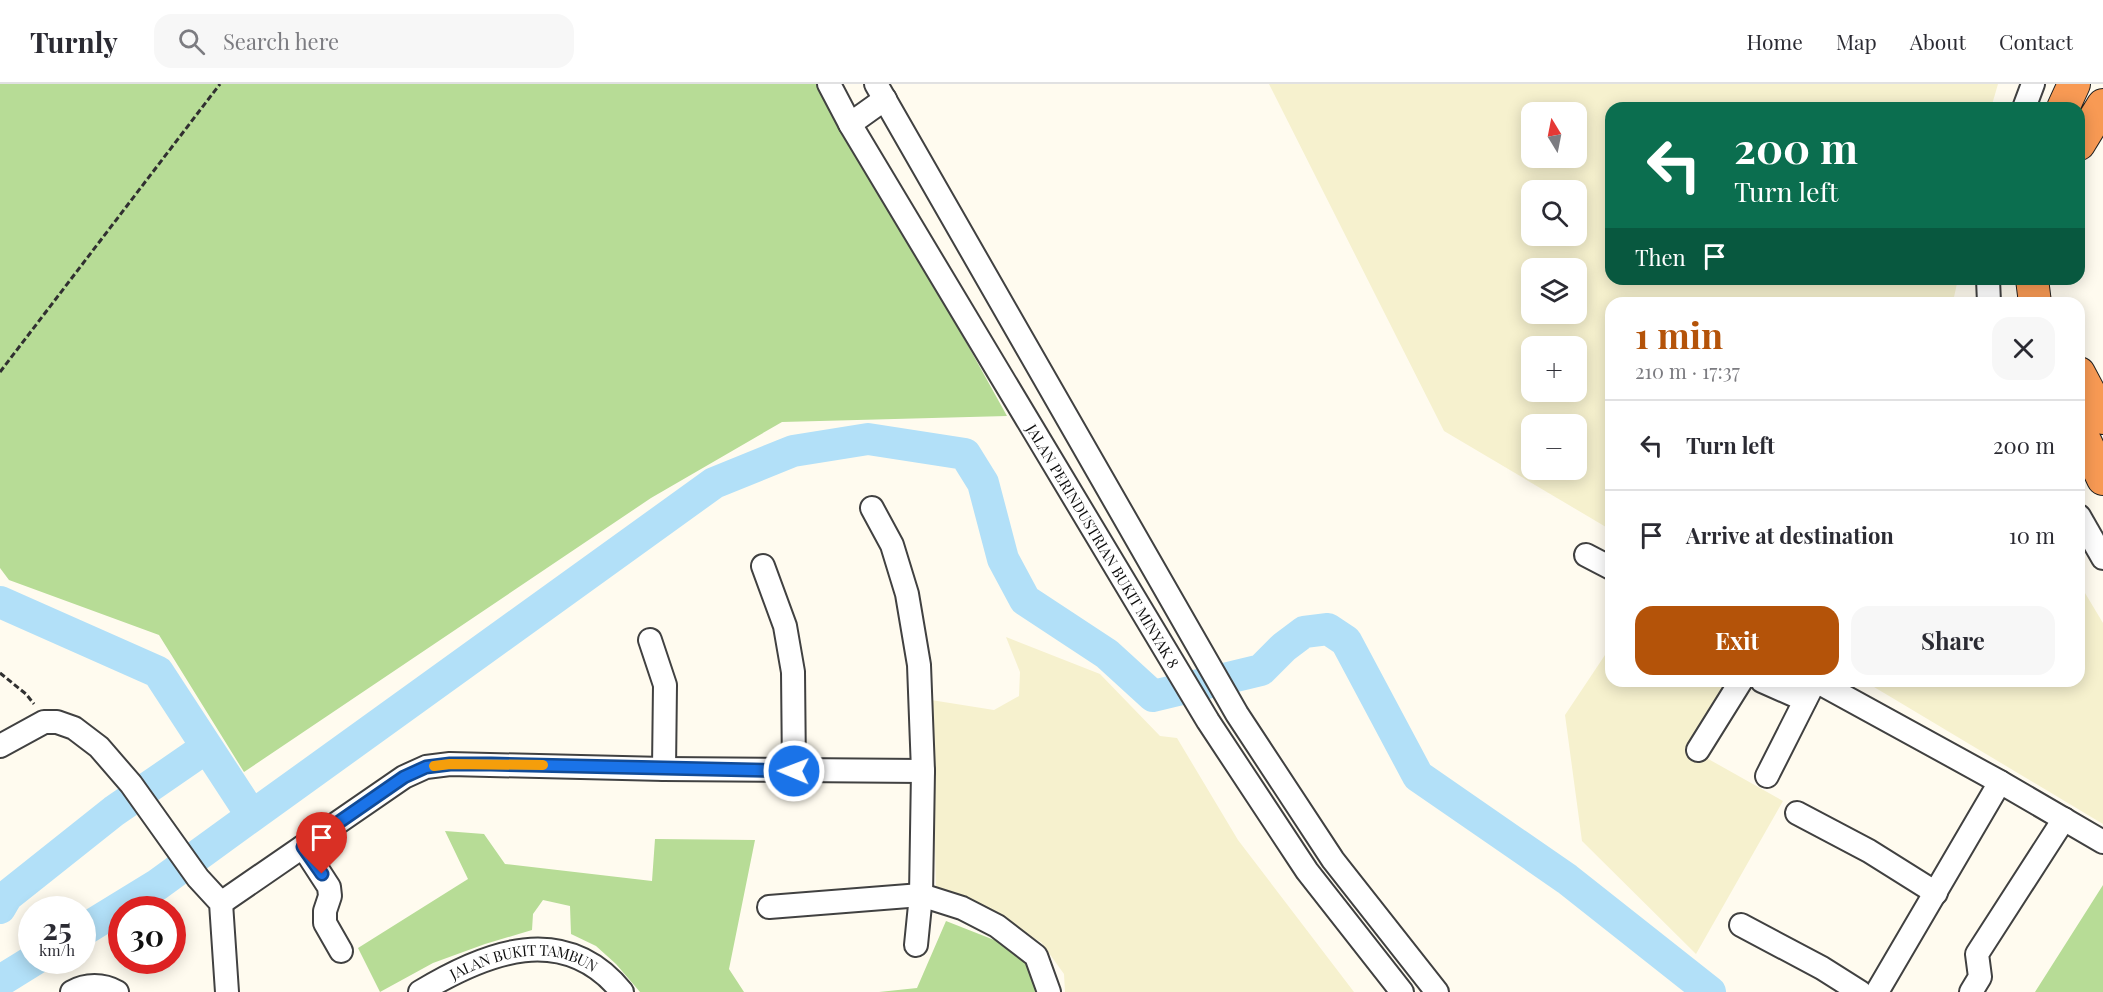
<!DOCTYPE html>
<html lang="en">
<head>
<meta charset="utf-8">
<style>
	:root { --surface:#fff; --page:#f7f7f7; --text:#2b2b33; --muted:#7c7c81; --line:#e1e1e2; --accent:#b45309 }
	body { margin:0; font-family:"Playfair Display",serif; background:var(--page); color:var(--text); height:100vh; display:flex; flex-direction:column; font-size:22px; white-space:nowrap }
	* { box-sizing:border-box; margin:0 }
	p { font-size:20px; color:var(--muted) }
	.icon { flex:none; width:33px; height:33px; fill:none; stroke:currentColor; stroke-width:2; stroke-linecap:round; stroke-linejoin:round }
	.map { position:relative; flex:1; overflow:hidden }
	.drawer { position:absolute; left:1605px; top:213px; width:480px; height:390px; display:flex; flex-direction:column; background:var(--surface); border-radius:18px; box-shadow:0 3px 15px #0003 }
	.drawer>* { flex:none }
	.banner { position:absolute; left:1605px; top:18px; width:480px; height:183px; border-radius:18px; box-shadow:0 3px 15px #0003; background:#0b6e4f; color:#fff; overflow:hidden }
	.needle { width:39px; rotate:350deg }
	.controls { position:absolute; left:1521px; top:18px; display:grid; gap:12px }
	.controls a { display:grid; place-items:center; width:66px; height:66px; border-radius:12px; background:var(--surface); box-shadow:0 3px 15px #0003; font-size:30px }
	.speed { position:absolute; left:18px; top:812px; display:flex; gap:12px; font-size:30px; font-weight:700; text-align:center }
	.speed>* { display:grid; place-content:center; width:78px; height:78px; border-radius:50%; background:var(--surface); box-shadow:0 3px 15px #0003; line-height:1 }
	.speed small { font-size:15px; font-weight:400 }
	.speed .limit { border:9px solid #d22; background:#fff; color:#111 }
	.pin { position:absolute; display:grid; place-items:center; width:51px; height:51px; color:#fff; margin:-62px -26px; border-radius:50% 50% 50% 0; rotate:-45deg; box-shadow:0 0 6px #0007 }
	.pin .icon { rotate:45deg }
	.me { position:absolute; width:66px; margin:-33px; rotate:271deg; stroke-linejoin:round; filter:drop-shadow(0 0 4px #0008) }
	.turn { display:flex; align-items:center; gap:21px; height:126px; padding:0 30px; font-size:27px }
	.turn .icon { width:78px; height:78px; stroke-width:2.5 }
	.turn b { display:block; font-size:42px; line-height:51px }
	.then { display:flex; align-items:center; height:57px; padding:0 30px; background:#0003; gap:12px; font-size:22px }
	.round { display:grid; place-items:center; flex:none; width:63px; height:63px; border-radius:18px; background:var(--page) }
	.headline { display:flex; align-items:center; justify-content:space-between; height:102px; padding:0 30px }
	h1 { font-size:36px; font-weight:700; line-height:45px; color:var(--accent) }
	.action { display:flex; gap:12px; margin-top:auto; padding:12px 30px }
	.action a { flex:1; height:69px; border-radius:18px; background:var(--accent); color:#fff; font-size:24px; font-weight:700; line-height:69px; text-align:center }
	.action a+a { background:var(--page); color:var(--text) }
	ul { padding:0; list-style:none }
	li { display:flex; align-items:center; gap:18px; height:90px; padding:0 30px; border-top:2px solid var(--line) }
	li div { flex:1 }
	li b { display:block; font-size:22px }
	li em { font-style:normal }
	header { display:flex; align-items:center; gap:36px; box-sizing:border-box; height:84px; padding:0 30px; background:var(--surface); border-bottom:2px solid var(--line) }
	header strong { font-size:28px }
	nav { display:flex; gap:33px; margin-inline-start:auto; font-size:21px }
	.search { width:420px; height:54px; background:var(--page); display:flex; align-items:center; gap:15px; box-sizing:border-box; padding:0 21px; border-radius:18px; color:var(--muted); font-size:22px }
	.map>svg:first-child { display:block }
	.farmland { fill:#f6f1ce; fill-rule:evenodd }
	.forest { fill:#b7dc96 }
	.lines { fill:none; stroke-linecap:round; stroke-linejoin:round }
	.river { stroke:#b2e0f8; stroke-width:32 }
	.minor-casing { stroke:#414141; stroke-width:26 }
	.highway-casing { stroke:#1f1f1f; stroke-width:34 }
	.path { stroke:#303030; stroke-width:3; stroke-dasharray:6 3; stroke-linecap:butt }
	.minor { stroke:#fff; stroke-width:22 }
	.highway { stroke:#f89a54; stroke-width:32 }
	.route-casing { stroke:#114b97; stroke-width:15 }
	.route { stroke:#1a73e8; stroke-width:10 }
	.slow { stroke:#f59e0b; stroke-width:10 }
	.labels { text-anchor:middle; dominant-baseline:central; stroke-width:6; stroke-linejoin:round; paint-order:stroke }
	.street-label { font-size:15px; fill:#0e0e0e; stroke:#fff }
</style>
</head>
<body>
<header>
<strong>Turnly</strong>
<div class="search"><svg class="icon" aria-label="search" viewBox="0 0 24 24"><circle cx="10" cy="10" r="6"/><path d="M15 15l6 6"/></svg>Search here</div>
<nav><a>Home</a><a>Map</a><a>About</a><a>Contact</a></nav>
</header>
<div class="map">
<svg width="2103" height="908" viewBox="0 0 2103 908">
	<rect width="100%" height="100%" fill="#fffbef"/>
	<path class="farmland" d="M1269,0H1998L1991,24H1611V195H1958L1954,213L1956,219H1611V446L1444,347ZM1532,28H1576V74H1532ZM1532,106H1576V152H1532ZM1532,184H1576V230H1532ZM1532,262H1576V308H1532ZM1532,340H1576V386H1532Z
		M2079,499L2103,539V740L1864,597H2079Z
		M1006,553L1100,590L1160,652L1177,654L1238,756L1354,908H1065L1064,890L1041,858L936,803L931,616L994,626L1019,612L1020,588Z
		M1611,562V597H1746L1703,672L1783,717L1696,870L1582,757L1565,631Z"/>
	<path class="forest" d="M0,0H823L1007,332L782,338L651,414L244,688L159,551L9,496L0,484Z
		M445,747L484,750L505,780L652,797L655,755L755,756L729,885L744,908H640L616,880L596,862L571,850L570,822L543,816L533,830L532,846L485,860L433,879L380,908L358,864L468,795Z
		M2103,801V908H2035Z
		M946,837L1012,863L1031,882L1038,908H879L917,904Z"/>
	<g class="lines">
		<path class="river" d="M0,518L158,588L252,732L157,801L82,847
			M252,732L714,399L793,367L868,355L965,370L983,399L1003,475L1025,516L1107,570L1153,612L1261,586L1284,563L1304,548L1328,545L1346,557L1418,692L1567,795L1710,908
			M0,824L7,812L114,727L207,663
			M0,897L34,876"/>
		<g class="minor-casing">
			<g id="minor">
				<path id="s1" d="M829,0L850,40L1208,637L1307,787L1402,908"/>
				<path d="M876,0L1237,630L1333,776L1437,908"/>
				<path d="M2024,24L2033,0"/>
				<path d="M850,40L885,15"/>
				<path d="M1988,195L1989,219"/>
				<path d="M872,424L892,461L907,510L919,581L923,687L921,811L916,861"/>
				<path d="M2079,432L2103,474"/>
				<path d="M1586,471L1611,484"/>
				<path d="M763,482L785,542L793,588L794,687"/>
				<path d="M650,556L665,601L664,685"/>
				<path d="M1762,597L1805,616"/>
				<path d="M1816,597L2000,698L2103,758"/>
				<path d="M0,662L44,638H57L74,644L99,663L131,700L198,794L221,819L227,908"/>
				<path d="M1698,666L1741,597"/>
				<path d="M1767,692L1815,597"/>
				<path d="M1797,729L1869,767L1936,809"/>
				<path d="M303,763L329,803L330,812L325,827V839L341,867"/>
				<path d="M221,819L404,693L426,683L450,680L664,685L923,687"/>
				<path d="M769,823L921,811L962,824L997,842L1036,872L1049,908"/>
				<path d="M1741,841L1822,884L1860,908"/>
				<path d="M72,908C86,900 103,900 117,908"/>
				<path id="s2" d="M420,908C486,868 564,837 622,908"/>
				<path d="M1877,908L2000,698"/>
				<path d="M1971,908L1980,893L1977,870L2064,735"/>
			</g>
		</g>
		<g class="highway-casing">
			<path id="highway" d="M2063,24L2074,0
				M2079,60L2103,21
				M2032,195L2035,219
				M2079,289L2103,334
				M2079,344L2103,395"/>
		</g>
		<path class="path" d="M0,288L220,0
			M0,589L26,610L34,620"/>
		<use href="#minor" class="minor"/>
		<use href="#highway" class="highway"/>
	</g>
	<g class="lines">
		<g class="route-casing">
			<path id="route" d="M322,790L303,763L404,693L426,683L450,680H491L794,687"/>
		</g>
		<use href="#route" class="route"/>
		<path class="slow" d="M434,682L450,680L543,681"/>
	</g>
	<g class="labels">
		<g class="street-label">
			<text stroke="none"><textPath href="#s1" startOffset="537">JALAN PERINDUSTRIAN BUKIT MINYAK 8</textPath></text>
			<text stroke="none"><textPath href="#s2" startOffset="112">JALAN BUKIT TAMBUN</textPath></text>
		</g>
	</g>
</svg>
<div class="controls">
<a><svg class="needle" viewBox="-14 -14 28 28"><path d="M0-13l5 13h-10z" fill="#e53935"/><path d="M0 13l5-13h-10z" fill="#7c7c81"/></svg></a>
<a><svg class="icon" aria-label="search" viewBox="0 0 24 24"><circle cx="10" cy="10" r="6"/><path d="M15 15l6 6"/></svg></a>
<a><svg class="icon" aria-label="layers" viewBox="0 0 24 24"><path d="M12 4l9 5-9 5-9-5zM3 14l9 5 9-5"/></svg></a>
<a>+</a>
<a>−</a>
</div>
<div class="speed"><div>25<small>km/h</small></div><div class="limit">30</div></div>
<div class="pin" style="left:322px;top:790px;background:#d93025"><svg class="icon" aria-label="arrive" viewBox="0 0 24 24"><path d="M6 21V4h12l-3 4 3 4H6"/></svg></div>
<svg class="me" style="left:794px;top:687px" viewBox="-20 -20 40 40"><circle r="17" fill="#1a73e8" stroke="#fff" stroke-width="3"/><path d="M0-11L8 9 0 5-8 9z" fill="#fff"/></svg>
<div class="banner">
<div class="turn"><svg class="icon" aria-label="left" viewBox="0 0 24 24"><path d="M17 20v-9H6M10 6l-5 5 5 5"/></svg><div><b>200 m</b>Turn left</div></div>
<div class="then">Then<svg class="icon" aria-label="arrive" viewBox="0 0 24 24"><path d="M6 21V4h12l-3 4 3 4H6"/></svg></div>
</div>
<section class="drawer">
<div class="headline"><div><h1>1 min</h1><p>210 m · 17:37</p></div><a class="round"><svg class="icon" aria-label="close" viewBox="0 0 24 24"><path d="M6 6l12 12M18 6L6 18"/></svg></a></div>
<ul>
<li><svg class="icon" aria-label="left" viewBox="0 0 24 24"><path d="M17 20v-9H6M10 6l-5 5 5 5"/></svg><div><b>Turn left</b></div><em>200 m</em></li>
<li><svg class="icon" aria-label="arrive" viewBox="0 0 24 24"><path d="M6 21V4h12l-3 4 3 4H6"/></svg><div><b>Arrive at destination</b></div><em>10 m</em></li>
</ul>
<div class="action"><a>Exit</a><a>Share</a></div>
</section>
</div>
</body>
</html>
